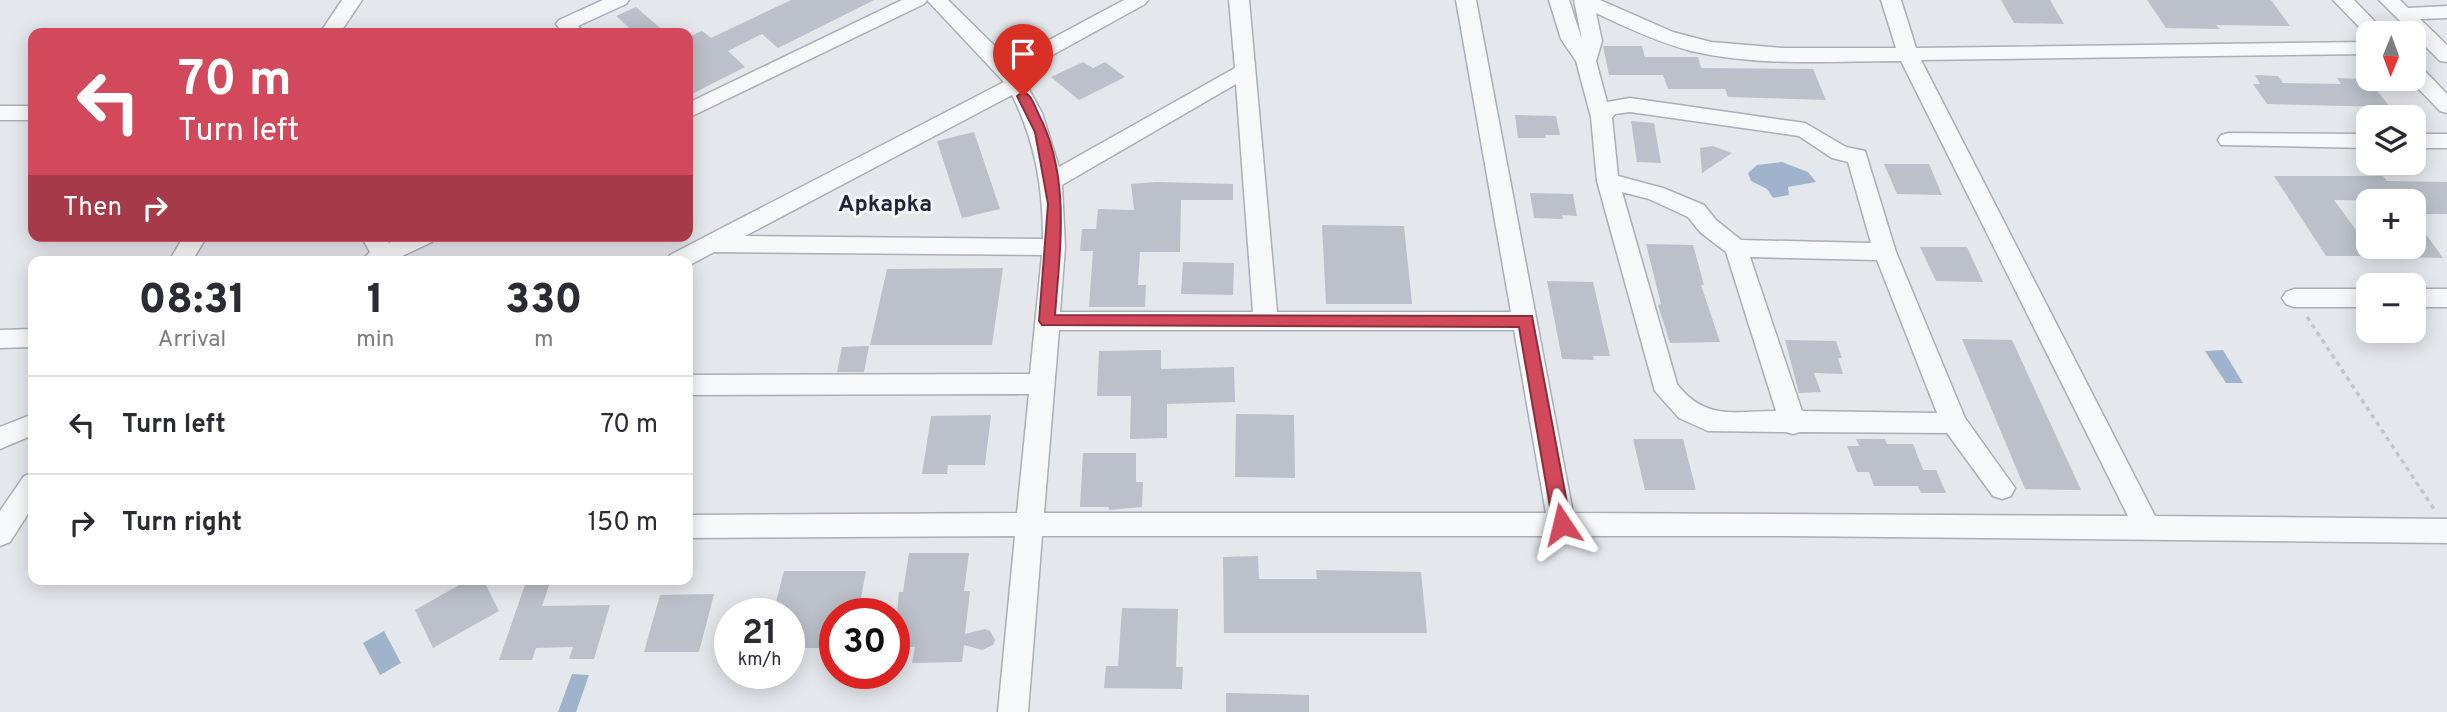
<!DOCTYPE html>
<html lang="en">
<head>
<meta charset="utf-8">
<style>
	:root { --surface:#fff; --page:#f7f7f7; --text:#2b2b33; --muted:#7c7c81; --line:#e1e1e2 }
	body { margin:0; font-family:Overpass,sans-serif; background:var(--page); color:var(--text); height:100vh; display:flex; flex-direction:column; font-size:26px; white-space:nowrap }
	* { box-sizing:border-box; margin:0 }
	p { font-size:23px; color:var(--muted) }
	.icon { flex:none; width:38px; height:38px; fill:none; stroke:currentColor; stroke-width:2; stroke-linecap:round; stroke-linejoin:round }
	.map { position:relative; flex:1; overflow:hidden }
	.side { position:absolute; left:28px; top:256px; width:665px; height:329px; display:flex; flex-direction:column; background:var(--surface); border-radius:14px; box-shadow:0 4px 18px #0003 }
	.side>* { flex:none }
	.banner { position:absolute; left:28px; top:28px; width:665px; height:214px; border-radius:14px; box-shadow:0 4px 18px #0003; background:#d1495b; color:#fff; overflow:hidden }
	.needle { width:46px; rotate:181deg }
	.controls { position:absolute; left:2356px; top:21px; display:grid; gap:14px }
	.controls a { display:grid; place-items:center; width:70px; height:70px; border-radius:14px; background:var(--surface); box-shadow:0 4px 18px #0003; font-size:35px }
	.speed { position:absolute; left:714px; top:598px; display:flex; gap:14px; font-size:35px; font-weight:700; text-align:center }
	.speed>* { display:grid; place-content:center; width:91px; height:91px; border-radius:50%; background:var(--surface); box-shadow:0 4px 18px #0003; line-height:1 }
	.speed small { font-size:18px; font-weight:400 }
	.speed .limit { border:10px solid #d22; background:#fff; color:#111 }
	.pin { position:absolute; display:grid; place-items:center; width:60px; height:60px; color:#fff; margin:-72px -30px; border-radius:50% 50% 50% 0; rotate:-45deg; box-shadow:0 0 7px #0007 }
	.pin .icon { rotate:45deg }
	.me { position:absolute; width:77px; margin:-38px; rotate:350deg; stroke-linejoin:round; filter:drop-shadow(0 0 5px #0008) }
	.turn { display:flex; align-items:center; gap:24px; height:147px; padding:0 35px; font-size:32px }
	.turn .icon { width:91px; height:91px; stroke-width:2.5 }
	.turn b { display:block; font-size:49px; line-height:60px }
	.then { display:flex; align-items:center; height:66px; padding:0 35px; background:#0003; gap:14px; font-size:26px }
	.eta { display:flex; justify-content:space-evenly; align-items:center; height:119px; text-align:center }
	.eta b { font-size:42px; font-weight:800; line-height:49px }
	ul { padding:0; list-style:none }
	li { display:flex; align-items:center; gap:21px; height:98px; padding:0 35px; border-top:2px solid var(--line) }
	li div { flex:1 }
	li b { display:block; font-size:26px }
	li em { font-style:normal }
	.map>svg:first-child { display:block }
	.water { fill:#9fb4cc }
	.building { fill:#bbc0ca }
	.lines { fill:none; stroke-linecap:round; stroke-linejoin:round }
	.minor-casing { stroke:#a9aeb7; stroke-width:3 }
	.path { stroke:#c2c5cb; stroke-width:3.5; stroke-dasharray:4.5 4.5; stroke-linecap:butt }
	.minor { fill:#f7f8fa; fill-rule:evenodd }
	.route { fill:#d1495b; stroke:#882f3b; stroke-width:2 }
	.labels { text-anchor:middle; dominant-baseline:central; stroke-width:6; stroke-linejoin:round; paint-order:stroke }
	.neighbourhood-label { font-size:23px; font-weight:bold; fill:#1d2536; stroke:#f4f6f9 }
</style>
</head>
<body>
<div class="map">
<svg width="2447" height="712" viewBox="0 0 2447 712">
	<rect width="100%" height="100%" fill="#e4e7ec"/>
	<path class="water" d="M1782,162L1808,172L1816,182L1788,187L1789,195L1773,198L1767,189L1751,181L1748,173L1757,165Z
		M2223,350L2243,383H2226L2205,351Z
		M384,631L401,663L380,675L363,643Z
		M572,674L589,675L576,712H558Z"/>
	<path class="building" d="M791,0H874L778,48L762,34L728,51L745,67L688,96V37L702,31L711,38Z
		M2001,0H2050L2064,24L2014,23Z
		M2147,0H2271L2290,26L2216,25L2220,29L2166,28Z
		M636,7L666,33H635L616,16Z
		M1603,46H1642L1645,57H1698L1701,68L1813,69L1826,100L1728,97L1725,89H1668L1663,75H1609Z
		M1083,62L1093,68L1105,62L1125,77L1079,100L1051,77Z
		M2255,75L2278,76L2283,83L2341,84L2337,78L2359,79L2365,87H2374L2390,107L2267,104L2253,84H2260Z
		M1515,115L1556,116L1560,135H1545L1546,138H1518Z
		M1631,121L1654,123L1661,163L1637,162Z
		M974,132L1000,209L962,218L937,141Z
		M1713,146L1732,153L1702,173L1700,148Z
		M1884,164H1929L1942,195L1897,194Z
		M2274,176H2383L2387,181L2447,182V214H2413V201L2334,200L2375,256H2326Z
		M1157,182L1233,184V200H1181L1180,252H1140L1138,285H1146L1145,307H1089L1093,251H1080L1082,229H1096L1098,209L1134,210L1131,184Z
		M1530,193L1573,194L1577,216L1562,215L1563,219L1534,218Z
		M2413,216L2443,258L2413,257Z
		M1322,225L1404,226L1412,304H1326Z
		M1646,244L1693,245L1704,285H1701L1720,342L1670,343L1658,305L1661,304Z
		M1920,247H1967L1983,282L1936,281Z
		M1183,262L1234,263L1233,295L1181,294Z
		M1003,268L992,345H870L887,269Z
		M1547,281L1593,282L1610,356H1593L1594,360L1562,359Z
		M1962,339L2012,340L2081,490L2025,489Z
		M1785,340L1836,341L1842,358H1838L1843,374L1814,373L1821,392L1799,393Z
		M869,346L864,372H837L842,347Z
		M1161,350V369L1234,367L1235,402L1167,404V438L1130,439L1131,396H1097L1099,351Z
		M1236,414L1294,415L1295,478L1235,477Z
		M991,415L985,465H948L947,474H922L931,416Z
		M1633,439H1683L1696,490H1645Z
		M1856,439H1885L1887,444H1913L1923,470H1936L1946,493H1921L1918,486H1874L1869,472H1857L1847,446H1859Z
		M1083,453H1136V482H1143L1142,507L1109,510V507H1080Z
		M909,553H969L964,591H970L965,634L985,629L990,631L995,640L993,645L982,650L964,645L962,662L912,663L915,647H894L899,592H903Z
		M1258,556L1259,579H1317L1316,570L1421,572L1427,633H1224L1223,557Z
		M784,571H866L858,614H835V648H789V614H773Z
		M470,579H483L499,611L433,648L415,610Z
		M527,579H551L542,606L610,605L594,659H569L573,647L536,648L532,660H499Z
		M714,594L699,652H644L660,595Z
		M1122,608L1178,609L1176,667H1183L1182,689L1104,688L1106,666H1118Z
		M1226,693L1309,695V712H1226Z"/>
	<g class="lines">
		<g class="minor-casing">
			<path id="minor" d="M342,0H362L340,33H320Z
				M603,0H629L626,4L578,26L584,33H563L556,24L559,20Z
				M902,0H927L924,4L688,118V103Z
				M927,0H948L1010,61L1124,0H1148L1145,4L1020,73L1042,113L1059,167L1235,68L1229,0H1249L1277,312H1511L1456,0H1476L1573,513L2128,516L1901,61C1833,61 1759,67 1691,51C1658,42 1627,28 1596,13L1602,41L1596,61L1607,102L1630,98L1805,123L1846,147L1865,151L1896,252L1965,418L2015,488L2011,496L2002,499L1993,496L1947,433L1800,432L1793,434L1786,432L1708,431L1679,418L1655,391L1597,181L1591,117L1576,61L1561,39L1549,0H1569L1582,40L1574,0H1600L1673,32L1711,42L1782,48H1896L1881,0H1901L1916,48L2368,42V54L1921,60L2155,516L2447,519V543L1787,536H1042L1028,712H998L1015,536L688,538V515L1017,513L1029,394L688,395V375L1030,374L1042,255L714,252L688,266V261H667L670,255L1004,82ZM1236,84L1253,312H1060L1065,247L1062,185ZM1012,95C1035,141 1043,187 1043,239L745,236ZM1630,112L1799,136L1832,158L1848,162L1871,243L1741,240L1716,220L1704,205L1663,188L1618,176L1612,118L1615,114ZM1622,192L1649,199L1688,217L1700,232L1726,252L1776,411C1735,411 1705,421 1677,384ZM1750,257L1877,260L1937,413L1802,411ZM1059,330H1514L1546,513H1044Z
				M2333,0H2354L2386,33H2368V36Z
				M2379,0H2400L2408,8L2447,6V18L2420,19L2447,45V62L2440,61Z
				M2413,65L2420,66L2447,94V113L2440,111L2409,79H2413Z
				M0,106H33V120H0Z
				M2229,133L2368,134V148L2221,145L2218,140L2221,135Z
				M2413,134H2447V148H2413Z
				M184,236H207L192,261H169Z
				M361,236H384L389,243L403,236H435L432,242L398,258L399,261H361L370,252Z
				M2294,289H2368V307H2294L2286,304L2282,298L2286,292Z
				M2413,289H2447V307H2413Z
				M33,329V347L0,348V330Z
				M33,414V435L0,449V427Z
				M33,473V506L10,542L0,546V511L24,476Z"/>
		</g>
		<path class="path" d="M2307,317L2434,509"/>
		<use href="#minor" class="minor"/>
	</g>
	<path class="route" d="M1023,92C1032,95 1034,105 1038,113C1071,176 1060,247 1055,315L1532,316L1571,524L1568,530L1562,532L1556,530L1553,524L1519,327L1042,325L1039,321L1048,204L1035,132L1017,96Z"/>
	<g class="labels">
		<g class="neighbourhood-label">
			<text x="885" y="205">Apkapka</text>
		</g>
	</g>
</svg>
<div class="controls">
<a><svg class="needle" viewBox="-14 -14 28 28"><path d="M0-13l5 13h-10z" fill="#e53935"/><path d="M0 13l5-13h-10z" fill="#7c7c81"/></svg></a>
<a><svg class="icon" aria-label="layers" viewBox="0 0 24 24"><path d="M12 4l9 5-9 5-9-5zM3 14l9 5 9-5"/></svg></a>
<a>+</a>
<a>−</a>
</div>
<div class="speed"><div>21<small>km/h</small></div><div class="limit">30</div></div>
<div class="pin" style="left:1023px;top:96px;background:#d93025"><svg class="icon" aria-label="arrive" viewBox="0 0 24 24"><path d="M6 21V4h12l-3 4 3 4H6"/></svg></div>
<svg class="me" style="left:1562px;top:524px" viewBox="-20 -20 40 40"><path d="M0-17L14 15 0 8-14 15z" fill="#d1495b" stroke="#fff" stroke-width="4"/></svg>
<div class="banner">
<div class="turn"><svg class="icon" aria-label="left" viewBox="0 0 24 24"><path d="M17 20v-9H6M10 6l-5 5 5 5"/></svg><div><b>70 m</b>Turn left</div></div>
<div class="then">Then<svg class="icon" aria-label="right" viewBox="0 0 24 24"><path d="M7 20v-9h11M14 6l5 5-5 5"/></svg></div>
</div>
<section class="side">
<div class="eta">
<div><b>08:31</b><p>Arrival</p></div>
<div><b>1</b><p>min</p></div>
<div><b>330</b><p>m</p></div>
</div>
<ul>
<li><svg class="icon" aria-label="left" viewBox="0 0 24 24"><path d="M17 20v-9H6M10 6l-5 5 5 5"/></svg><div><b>Turn left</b></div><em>70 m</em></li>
<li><svg class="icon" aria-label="right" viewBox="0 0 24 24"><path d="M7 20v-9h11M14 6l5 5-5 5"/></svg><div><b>Turn right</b></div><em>150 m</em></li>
</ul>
</section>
</div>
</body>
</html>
